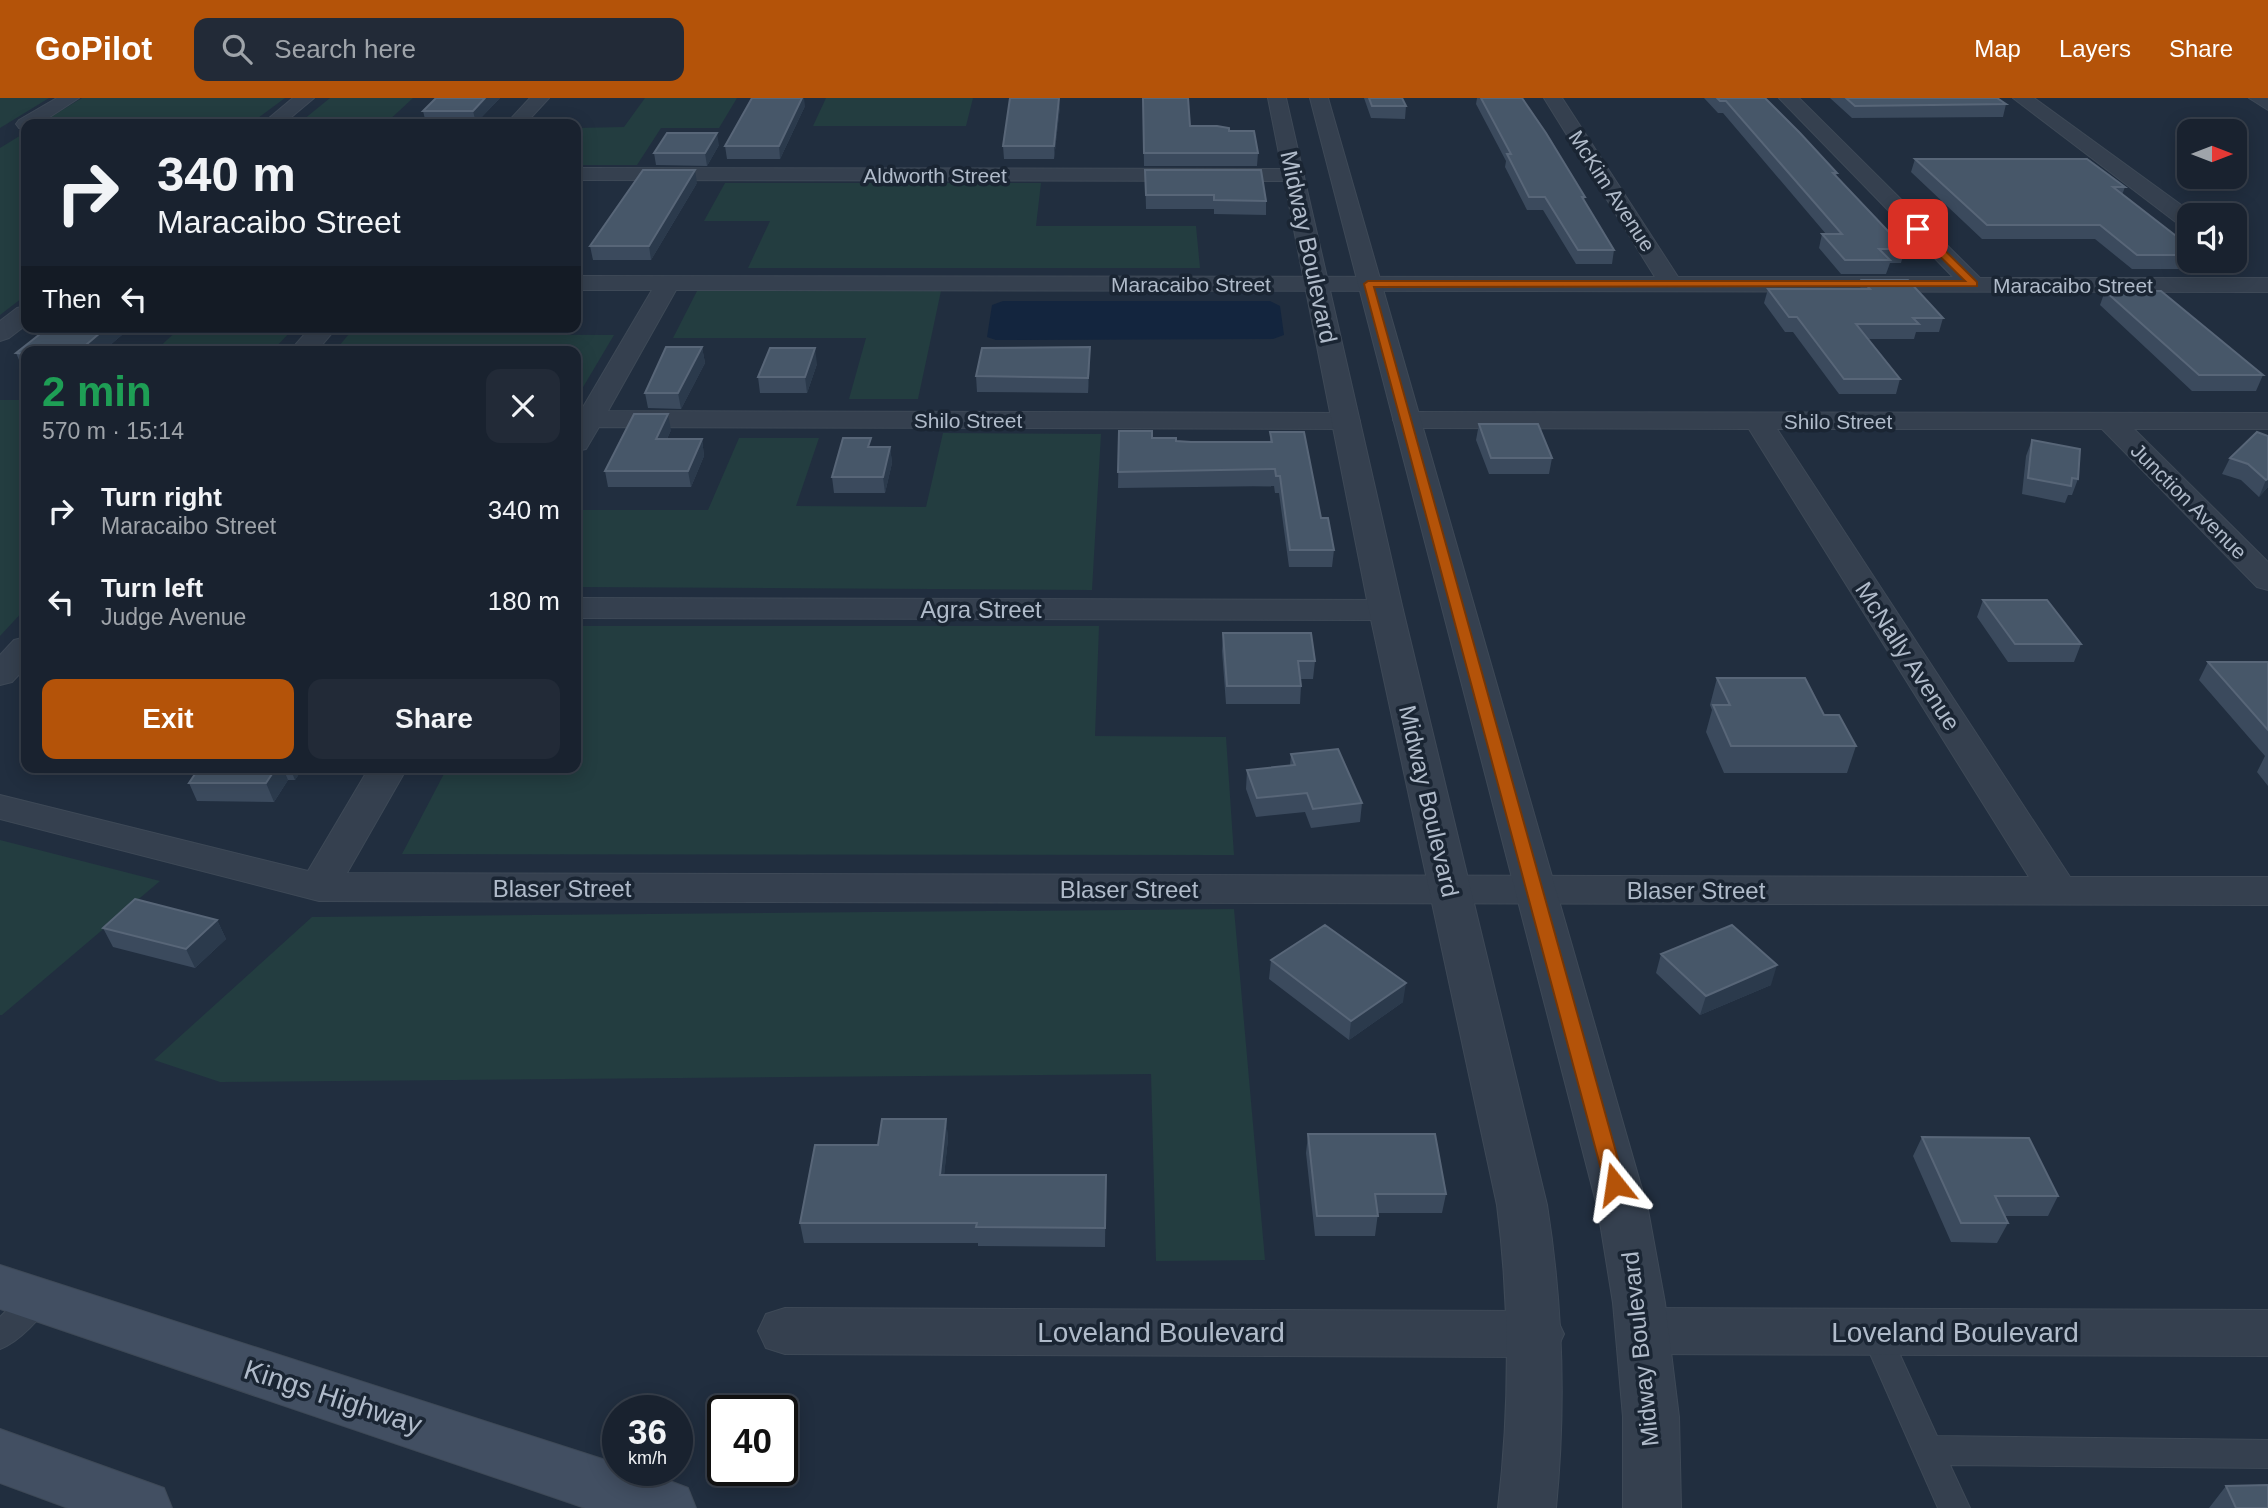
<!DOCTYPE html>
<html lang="en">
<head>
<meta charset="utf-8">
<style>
	:root { --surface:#19222f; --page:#222a37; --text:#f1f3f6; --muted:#9fa4aa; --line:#373f4b; --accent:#b45309 }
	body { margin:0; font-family:Helvetica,sans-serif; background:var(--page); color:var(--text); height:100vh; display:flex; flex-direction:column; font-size:26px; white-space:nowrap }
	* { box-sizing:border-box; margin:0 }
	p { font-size:23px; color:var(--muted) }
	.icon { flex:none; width:38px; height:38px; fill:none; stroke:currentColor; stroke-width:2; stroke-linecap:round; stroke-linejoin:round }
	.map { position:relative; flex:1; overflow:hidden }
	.drawer { position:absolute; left:21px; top:248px; width:560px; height:427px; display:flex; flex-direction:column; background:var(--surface); border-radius:14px; box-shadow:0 4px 18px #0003,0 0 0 2px var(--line) }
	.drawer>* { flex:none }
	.top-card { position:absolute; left:21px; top:21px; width:560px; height:214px; border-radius:14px; box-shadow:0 4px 18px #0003,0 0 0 2px var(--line); background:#19222f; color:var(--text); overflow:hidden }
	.needle { width:46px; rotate:90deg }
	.controls { position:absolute; left:2177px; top:21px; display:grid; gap:14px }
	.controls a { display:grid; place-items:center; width:70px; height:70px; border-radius:14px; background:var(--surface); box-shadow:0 4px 18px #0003,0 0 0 2px var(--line); font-size:35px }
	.speed { position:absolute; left:602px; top:1297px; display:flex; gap:14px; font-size:35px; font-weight:700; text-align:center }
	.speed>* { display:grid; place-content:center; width:91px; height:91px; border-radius:50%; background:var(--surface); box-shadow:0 4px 18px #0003,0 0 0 2px var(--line); line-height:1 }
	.speed small { font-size:18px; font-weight:400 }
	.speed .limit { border:4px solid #111; border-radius:10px; background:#fff; color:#111 }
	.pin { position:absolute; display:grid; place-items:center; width:60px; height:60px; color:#fff; margin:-30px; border-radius:14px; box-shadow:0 4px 10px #0006 }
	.me { position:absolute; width:77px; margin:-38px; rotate:345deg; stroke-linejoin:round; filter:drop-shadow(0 0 5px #0008) }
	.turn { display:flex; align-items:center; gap:24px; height:147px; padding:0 21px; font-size:32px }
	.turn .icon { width:91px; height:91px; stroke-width:2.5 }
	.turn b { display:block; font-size:49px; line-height:60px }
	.then { display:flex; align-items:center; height:66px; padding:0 21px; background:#0003; gap:14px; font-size:26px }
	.round { display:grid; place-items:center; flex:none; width:74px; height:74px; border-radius:14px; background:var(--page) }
	.overview { display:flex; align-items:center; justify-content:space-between; height:119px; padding:0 21px }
	h1 { font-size:42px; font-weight:700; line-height:52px; color:#1e9e55 }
	.action { display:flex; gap:14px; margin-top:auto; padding:14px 21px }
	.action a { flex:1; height:80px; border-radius:14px; background:var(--accent); color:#fff; font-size:28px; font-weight:700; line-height:80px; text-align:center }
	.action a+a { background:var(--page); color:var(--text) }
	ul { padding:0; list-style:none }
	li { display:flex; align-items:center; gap:21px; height:91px; padding:0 21px }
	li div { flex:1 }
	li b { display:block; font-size:26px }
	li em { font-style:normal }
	header { display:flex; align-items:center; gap:42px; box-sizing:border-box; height:98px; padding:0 35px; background:var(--accent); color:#fff }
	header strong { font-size:33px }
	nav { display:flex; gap:38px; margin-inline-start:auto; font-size:24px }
	.search { width:490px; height:63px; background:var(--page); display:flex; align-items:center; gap:18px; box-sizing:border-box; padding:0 24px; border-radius:14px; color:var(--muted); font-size:26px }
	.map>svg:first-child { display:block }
	.green { fill:#233d40 }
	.water { fill:#13253e }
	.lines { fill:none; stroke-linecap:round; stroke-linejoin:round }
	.service-casing { stroke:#3e4957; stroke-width:2 }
	.minor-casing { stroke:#3e4957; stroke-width:2 }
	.tertiary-casing { stroke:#3e4957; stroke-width:2 }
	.secondary-casing { stroke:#3e4957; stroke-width:2 }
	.service { fill:#35404f; fill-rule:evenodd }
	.minor { fill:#35404f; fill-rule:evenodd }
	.tertiary { fill:#35404f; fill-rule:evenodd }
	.secondary { fill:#424f62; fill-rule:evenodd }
	.wall { fill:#3b4a5d }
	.shaded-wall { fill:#2b3a4c }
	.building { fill:#475769; stroke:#586678; stroke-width:2 }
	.route { fill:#b45309; stroke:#753606; stroke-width:2 }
	.labels { text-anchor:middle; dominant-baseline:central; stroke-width:7; stroke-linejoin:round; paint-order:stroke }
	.far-street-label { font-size:21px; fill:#b0bbca; stroke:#1a2533 }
	.street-label { font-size:24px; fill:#b0bbca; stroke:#1a2533 }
	.near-street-label { font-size:28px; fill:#b0bbca; stroke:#1a2533 }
</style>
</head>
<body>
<header>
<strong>GoPilot</strong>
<div class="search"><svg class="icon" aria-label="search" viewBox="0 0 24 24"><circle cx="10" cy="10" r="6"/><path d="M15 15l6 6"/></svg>Search here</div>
<nav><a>Map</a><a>Layers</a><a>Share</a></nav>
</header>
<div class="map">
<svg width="2268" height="1410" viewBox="0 0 2268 1410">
	<rect width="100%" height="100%" fill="#212e3f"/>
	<path class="green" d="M0,0H49L0,30Z
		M82,0H285L250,26H39Z
		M330,0H413L385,26H298Z
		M645,0H737L719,30H661L637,67H576V30L624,29Z
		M826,0H973L966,28H813Z
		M26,34V197L0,217V50Z
		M725,85H1041L1036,128H1196L1200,170H748L770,123H704Z
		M697,193H941L918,301H849L866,240H673Z
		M181,229H295L271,254H154Z
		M349,236L614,237L576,301V254H334Z
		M0,302H26V510L0,538Z
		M943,335L1101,336L1092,492L576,489V418L579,412H708L739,340H819L796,408L926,409Z
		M576,528H1099L1095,638L1226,639L1234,757L402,756L447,670H576Z
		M0,742L160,783L2,917H0Z
		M1234,811L1265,1162L1156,1163L1151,976L220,984L154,962L312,819Z"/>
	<path class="water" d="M1003,203H1270L1280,208L1284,237L1273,241L996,242L987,239L992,207Z"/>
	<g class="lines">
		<g class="service-casing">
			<path id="service" d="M37,1189L47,1192L51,1201C43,1219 19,1244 0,1251V1219L27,1192Z
				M1875,1220L1885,1224L1937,1338L2268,1342V1370L1950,1367L1970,1410H1938L1860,1233L1865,1224Z"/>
		</g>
		<g class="minor-casing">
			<path id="minor" d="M57,0H79L39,26H26V32L19,30L16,26L19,22Z
				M293,0H314L283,26H262Z
				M530,0H549L525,26H506Z
				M1544,0H1562L1678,179H1953L1779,0H1799L1980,180H2268V194L676,192L608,313L1346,315L1356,317L1360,323L1356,329L1346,331L599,329L586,351L576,353V321L652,192H576V178L1655,179Z
				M2013,0H2034L2195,117H2189V130L2181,128Z
				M2249,0H2268V12Z
				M576,70L1294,71L1301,73L1304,77L1301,81L1294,83L576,82Z
				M26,208V227L9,240L0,243V223L17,210Z
				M311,229H337L316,254H289Z
				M1407,314L2268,315V331H2134L2268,464V492L2257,489L2102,331H1777L2070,779H2268V807L319,803L0,721V697L308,773L369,670H407L347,775L2029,779L1749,331L1407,330L1397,328L1393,322L1397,316Z
				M576,500L1386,502L1398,505L1403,512L1398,519L1386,522L576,520Z
				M26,539V569L12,584L0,587V557L14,542Z
				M785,1210L1537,1213L1556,1219L1564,1236L1556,1253L1537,1259L785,1256L766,1250L758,1233L766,1216Z
				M1643,1210L2268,1212V1258L1643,1256L1624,1250L1616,1233L1624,1216Z"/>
		</g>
		<g class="tertiary-casing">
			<path id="tertiary" d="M1268,0H1286L1403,512L1547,1107C1563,1208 1566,1308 1556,1410H1498C1510,1308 1510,1209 1497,1107L1369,512Z
				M1310,0H1328L1648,1112L1665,1205L1679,1319L1681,1410H1623V1319L1613,1205L1598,1112Z"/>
		</g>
		<g class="secondary-casing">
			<path id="secondary" d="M0,1167L618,1366V1372C643,1372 665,1381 688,1390L696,1410H585L0,1211Z
				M0,1331L164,1390L172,1410H68L0,1385Z"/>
		</g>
		<use href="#service" class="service"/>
		<use href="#minor" class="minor"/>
		<use href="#tertiary" class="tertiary"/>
		<use href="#secondary" class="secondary"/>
	</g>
	<path class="wall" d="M436,0H500L476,25H426L423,13Z
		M1143,0L1190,28L1229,33L1258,55L1257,68H1144Z
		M1364,0H1402L1406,8L1405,21L1371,20Z
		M1477,0H1522L1585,99L1584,102L1614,152L1612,166H1576L1543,112H1527L1505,69L1506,63L1476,6Z
		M1704,0H1765L1837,75L1836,78L1905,151L1901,165H1890L1886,176H1841L1819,150L1822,136H1826L1723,15H1718Z
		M1830,0H1997L2006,6L2003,19L1852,20Z
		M805,8L780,61H727L725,48Z
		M1060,8L1054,61H1004L1003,48Z
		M719,47L707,68L656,67L654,55Z
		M1915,61L2125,89L2122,97L2189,148V163H2200L2196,171H2132L2095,141H1982L1911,74Z
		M1145,72L1266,103V117L1214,116V111H1146Z
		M697,85L651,162H593L590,148Z
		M1862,182L1943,220L1939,234H1916L1914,241H1868L1900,281L1896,296H1839L1793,234H1785L1764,205L1768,191H1860Z
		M2105,193L2263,277L2256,293H2192L2100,207Z
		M49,229H120L123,236L102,254H26V271H23L16,255Z
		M402,229H433L431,231Z
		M702,249L705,265L681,311L648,310L645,295Z
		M1090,264L1088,295L977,294L976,278Z
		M817,266L807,295H760L758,279Z
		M1479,326L1552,360L1549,376H1489L1476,342Z
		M671,332L667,341H702L704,358L691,389H608L605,373Z
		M1119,333L1152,340L1191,344H1270V334L1321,420L1334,452L1332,469H1289L1279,395H1275L1274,388L1118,390Z
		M2268,338V389L2259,399L2241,382L2222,376L2230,360Z
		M2032,342L2078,381L2072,397H2068L2065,405L2022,396L2026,358Z
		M872,349H890L892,365L885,395H834L832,379Z
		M1983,502L2081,546L2074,564H2008L1977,519Z
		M1223,535L1315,563L1313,581H1300L1301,588L1300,606H1226L1222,553Z
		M2208,564H2268V688L2257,674L2265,658L2199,582Z
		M1717,580L1824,617L1856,648L1847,675H1724L1706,634L1712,612L1710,607Z
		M1291,656L1362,705L1360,724L1311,730L1305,714L1256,719L1246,691L1247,672L1290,668Z
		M199,670H303L295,682H288L274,704L197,703L189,685Z
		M217,822L226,841L195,870L113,849L103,830Z
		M1661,856L1771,887L1700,917L1656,875Z
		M1271,862L1403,904L1349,942L1269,881Z
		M946,1021L948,1041L944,1077H1106L1105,1149L978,1148V1145H804L800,1125L878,1047Z
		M1308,1036L1446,1096L1442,1115H1378L1375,1138H1315L1306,1055Z
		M1922,1039L2058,1098L2048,1118H2004L2008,1125L1997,1145L1951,1144L1913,1058Z
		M2226,1388L2268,1410H2209Z"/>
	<path class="shaded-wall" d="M485,0H500L476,25L473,13Z
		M802,0H804L805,8L780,61L779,48Z
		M1059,0L1060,8L1054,61V48Z
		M717,35L719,47L707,68L705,55Z
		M695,72L697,85L651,162L649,148Z
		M107,229H120L123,236L102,254H81L80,252Z
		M702,249L705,265L681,311L678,295Z
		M1090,249V264L1088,295V280Z
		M815,250L817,266L807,295L805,279Z
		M668,316L671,332L659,358L656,341Z
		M702,341L704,358L691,389L688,373Z
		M890,349L892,365L885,395L883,379Z
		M2268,381V389L2259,399L2266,382Z
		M276,670H283L288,682L274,704L266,685Z
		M290,670H303L295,682Z
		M217,822L226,841L195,870L186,851Z
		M1777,867L1771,887L1700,917L1706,898Z
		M1406,885L1403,904L1349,942L1351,923Z
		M946,1021L948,1041L942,1097L940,1077Z"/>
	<path class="building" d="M436,0H485L473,13H423Z
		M752,0H802L779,48H725Z
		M1010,0H1059L1054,48H1003Z
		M1143,0H1188L1190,28H1217L1229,30V33H1254L1258,55H1144Z
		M1369,0H1402L1406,8H1372Z
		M1481,0H1522L1546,35L1585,99H1582L1614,152H1578L1545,99H1529L1507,56H1511Z
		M1717,0H1765L1800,35L1837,75H1833L1905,151H1879L1890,162H1845L1822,136H1842L1726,3H1720Z
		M1846,0H1997L2006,6L1855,8Z
		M667,35H717L705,55H654Z
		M1915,61H2087L2125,89H2113L2189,148V157H2137L2100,127H1987Z
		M643,72H695L649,148H590Z
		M1145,72H1261L1266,103L1214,102V97H1146Z
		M1862,182H1908L1943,220H1913L1919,226H1856L1900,281H1844L1797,219H1789L1768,191H1870Z
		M2105,193H2161L2263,277H2199Z
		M49,229H107L80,252H66L64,254H26V256L16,255Z
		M666,249H702L678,295H645Z
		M1090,249L1088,280L976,278L982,250Z
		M770,250H815L805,279H758Z
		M634,316H668L656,341H702L688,373H605Z
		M1479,326H1538L1552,360H1491Z
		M1119,333H1152V340H1176V343L1191,344H1272L1270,334H1304L1321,420H1328L1334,452H1290L1280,378H1276L1275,371L1118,374Z
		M2257,334L2268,338V381L2266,382L2248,366L2230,360Z
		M843,340H871L868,349H890L883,379H832Z
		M2032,342L2080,351L2078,381L2072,380L2071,388L2028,380Z
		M1983,502H2047L2081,546H2015Z
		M1223,535H1311L1315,563H1298L1301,588H1227Z
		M2208,564H2268V632Z
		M1717,580H1805L1824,617H1839L1856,648H1731L1713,607H1730Z
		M1338,651L1362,705L1313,711L1307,695L1257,700L1247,672L1295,667L1291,656Z
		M199,670H276L266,685H189Z
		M135,801L217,822L186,851L103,830Z
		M1325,827L1406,885L1351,923L1271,862Z
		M1732,827L1777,867L1706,898L1661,856Z
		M882,1021H946L940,1077H1106L1105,1130L976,1129L977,1125H800L815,1047H878Z
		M1308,1036H1435L1446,1096H1375L1378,1118H1317Z
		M1922,1039L2029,1040L2058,1098H1995L2008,1125H1961Z
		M2268,1387V1410H2236L2226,1388Z"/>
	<path class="route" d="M1914,129H1921L1977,184V188L1374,189L1625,1086L1622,1091L1615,1094L1608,1091L1605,1086L1364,186L1368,183H1965L1914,133Z"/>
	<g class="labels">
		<g class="far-street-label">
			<text x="935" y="77">Aldworth Street</text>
			<text transform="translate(1612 93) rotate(57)">McKim Avenue</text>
			<text x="1191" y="186">Maracaibo Street</text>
			<text x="2073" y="187">Maracaibo Street</text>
			<text x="968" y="322">Shilo Street</text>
			<text x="1838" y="323">Shilo Street</text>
			<text transform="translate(2189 403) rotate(45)">Junction Avenue</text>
		</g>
		<g class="street-label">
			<text transform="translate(1309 149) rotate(78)">Midway Boulevard</text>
			<text x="981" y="511">Agra Street</text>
			<text transform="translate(1908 558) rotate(57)">McNally Avenue</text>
			<text transform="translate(1429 703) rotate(77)">Midway Boulevard</text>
			<text x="562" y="790">Blaser Street</text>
			<text x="1129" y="791">Blaser Street</text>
			<text x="1696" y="792">Blaser Street</text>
			<text transform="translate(1640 1251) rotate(-96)">Midway Boulevard</text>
		</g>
		<g class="near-street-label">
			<text x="1161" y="1234">Loveland Boulevard</text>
			<text x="1955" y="1234">Loveland Boulevard</text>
			<text transform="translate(333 1299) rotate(18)">Kings Highway</text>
		</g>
	</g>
</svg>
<div class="controls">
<a><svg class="needle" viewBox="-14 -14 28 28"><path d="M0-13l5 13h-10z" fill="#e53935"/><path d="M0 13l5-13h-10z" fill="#9fa4aa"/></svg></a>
<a><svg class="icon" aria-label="sound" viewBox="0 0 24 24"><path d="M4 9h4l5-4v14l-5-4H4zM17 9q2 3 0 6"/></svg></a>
</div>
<div class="speed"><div>36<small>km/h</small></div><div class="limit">40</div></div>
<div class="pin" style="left:1918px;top:131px;background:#d93025"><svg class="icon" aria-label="arrive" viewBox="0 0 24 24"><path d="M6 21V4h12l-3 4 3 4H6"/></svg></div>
<svg class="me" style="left:1615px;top:1086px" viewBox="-20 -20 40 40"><path d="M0-17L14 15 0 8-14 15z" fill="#b45309" stroke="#fff" stroke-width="4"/></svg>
<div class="top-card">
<div class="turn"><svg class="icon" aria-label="right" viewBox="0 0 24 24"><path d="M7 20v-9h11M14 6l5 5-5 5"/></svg><div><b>340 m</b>Maracaibo Street</div></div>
<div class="then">Then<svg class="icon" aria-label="left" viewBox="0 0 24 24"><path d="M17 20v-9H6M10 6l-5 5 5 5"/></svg></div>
</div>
<section class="drawer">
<div class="overview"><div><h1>2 min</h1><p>570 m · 15:14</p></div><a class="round"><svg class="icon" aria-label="close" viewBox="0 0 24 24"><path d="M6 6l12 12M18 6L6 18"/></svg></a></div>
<ul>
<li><svg class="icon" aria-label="right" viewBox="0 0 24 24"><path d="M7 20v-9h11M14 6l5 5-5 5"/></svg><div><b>Turn right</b><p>Maracaibo Street</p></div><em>340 m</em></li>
<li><svg class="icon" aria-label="left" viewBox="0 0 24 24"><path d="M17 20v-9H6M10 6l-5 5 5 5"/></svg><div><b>Turn left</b><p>Judge Avenue</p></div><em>180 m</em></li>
</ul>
<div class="action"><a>Exit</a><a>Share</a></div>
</section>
</div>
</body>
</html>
